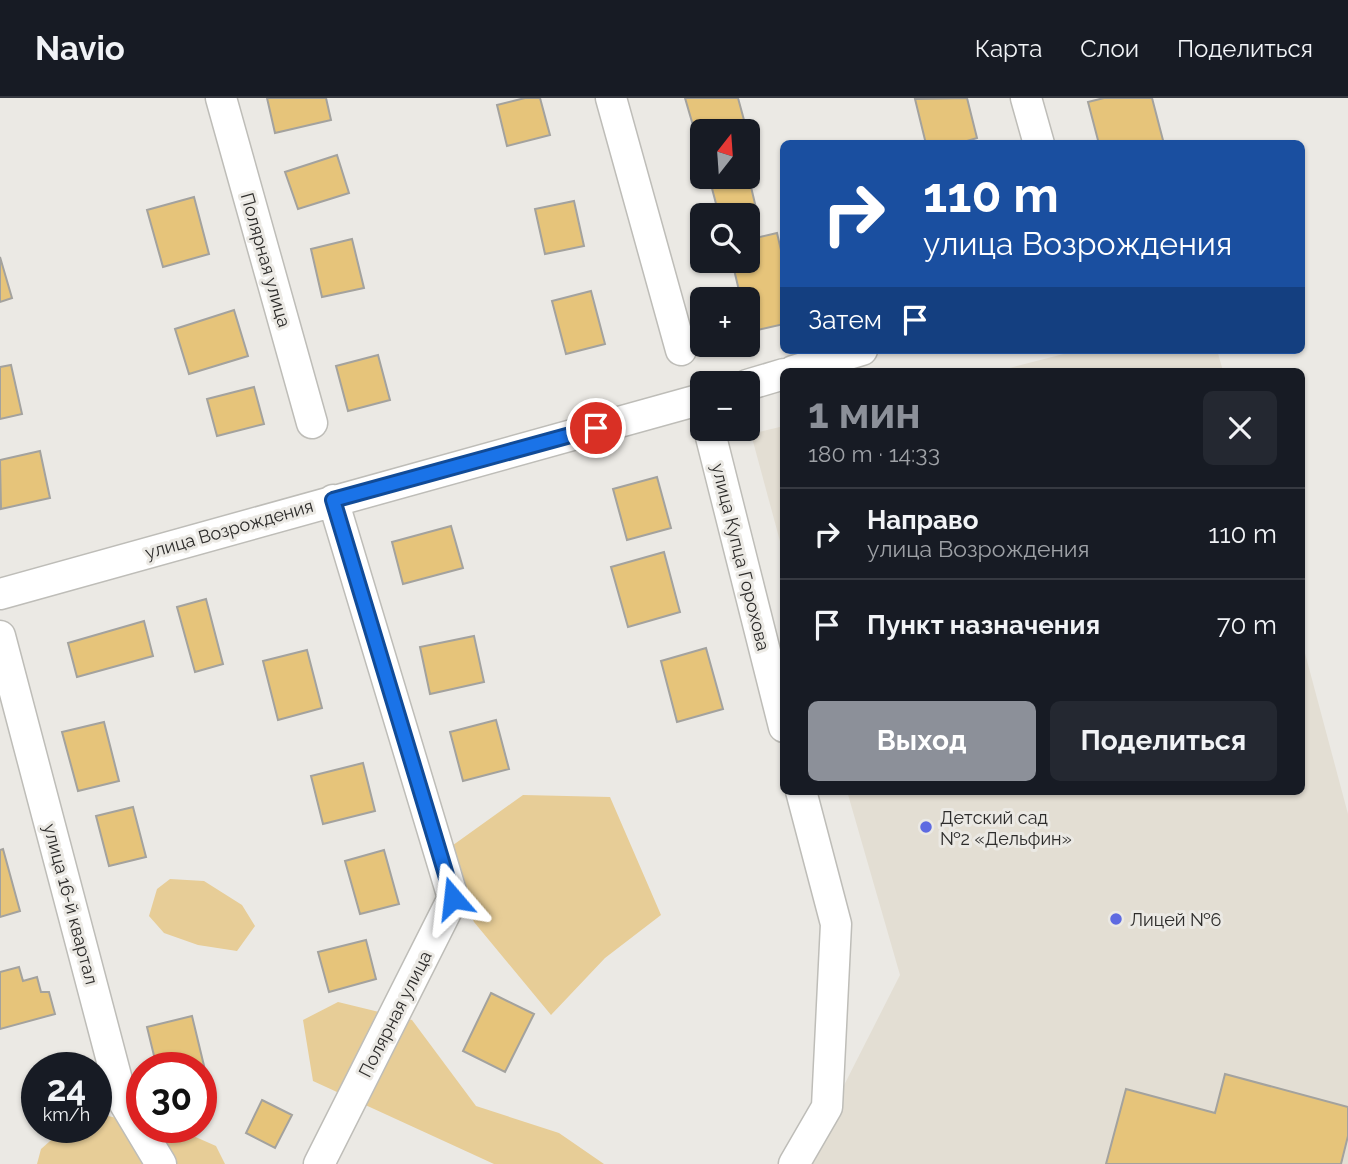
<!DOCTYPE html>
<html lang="ru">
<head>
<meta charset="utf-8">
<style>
	:root { --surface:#171b24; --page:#242831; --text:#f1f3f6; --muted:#9ea1a6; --line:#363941; --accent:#8c9099 }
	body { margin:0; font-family:Raleway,sans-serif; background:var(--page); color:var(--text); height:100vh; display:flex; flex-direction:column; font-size:26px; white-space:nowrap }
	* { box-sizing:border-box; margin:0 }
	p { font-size:23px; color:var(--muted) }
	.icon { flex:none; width:38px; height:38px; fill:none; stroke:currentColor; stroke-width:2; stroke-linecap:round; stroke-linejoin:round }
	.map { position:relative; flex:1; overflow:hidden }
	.side { position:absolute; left:780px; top:270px; width:525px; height:427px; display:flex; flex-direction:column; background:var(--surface); border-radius:10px; box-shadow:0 2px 5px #0004 }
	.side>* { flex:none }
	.guide { position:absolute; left:780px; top:42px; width:525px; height:214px; border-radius:10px; box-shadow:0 2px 5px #0004; background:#1a4fa0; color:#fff; overflow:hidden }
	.needle { width:46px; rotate:17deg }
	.tools { position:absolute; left:690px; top:21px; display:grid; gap:14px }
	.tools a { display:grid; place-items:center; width:70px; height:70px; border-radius:10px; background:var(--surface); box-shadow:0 2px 5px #0004; font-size:35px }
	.speed { position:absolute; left:21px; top:954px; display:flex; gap:14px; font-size:35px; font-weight:700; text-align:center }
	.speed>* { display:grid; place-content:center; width:91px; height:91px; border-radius:50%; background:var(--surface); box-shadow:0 2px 5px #0004; line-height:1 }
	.speed small { font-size:18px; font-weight:400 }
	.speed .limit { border:10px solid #d22; background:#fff; color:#111 }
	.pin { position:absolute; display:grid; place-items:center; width:60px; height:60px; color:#fff; margin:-30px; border:4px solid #fff; border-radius:50%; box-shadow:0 2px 7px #0007 }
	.me { position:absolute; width:77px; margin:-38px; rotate:343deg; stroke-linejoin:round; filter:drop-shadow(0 0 5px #0008) }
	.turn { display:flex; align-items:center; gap:24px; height:147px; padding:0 28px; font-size:32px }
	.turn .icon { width:91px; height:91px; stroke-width:2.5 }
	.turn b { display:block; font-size:49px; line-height:60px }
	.then { display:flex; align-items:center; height:66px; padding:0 28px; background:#0003; gap:14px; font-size:26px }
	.round { display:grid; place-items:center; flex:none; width:74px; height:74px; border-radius:10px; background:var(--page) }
	.headline { display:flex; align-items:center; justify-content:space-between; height:119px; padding:0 28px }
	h1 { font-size:42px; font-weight:700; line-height:52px; color:var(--accent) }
	.button { display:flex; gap:14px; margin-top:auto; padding:14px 28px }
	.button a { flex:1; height:80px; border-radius:10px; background:var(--accent); color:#fff; font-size:28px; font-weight:700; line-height:80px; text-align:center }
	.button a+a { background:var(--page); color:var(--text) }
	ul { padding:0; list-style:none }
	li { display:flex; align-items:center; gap:21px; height:91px; padding:0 28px; border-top:2px solid var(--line) }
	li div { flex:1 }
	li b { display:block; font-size:26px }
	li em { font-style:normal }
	header { display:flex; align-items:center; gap:42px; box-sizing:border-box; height:98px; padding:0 35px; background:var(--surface); border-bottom:2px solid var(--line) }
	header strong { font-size:33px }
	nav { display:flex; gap:38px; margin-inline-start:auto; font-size:24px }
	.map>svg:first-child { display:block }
	.built { fill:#e3ded3 }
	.green { fill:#e7cd97 }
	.building { fill:#e6c47a; stroke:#a3a29e; stroke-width:2 }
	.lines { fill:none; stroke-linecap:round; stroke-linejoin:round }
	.street-casing { stroke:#bebdb8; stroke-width:33 }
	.street { stroke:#fff; stroke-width:30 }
	.route-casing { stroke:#114b97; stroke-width:18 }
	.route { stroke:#1a73e8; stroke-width:12 }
	.poi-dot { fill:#5e6ae1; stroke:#ebe9e4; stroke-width:2.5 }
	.labels { text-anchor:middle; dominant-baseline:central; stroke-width:6; stroke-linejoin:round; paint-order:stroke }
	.street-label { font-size:18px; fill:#2d2c2b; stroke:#ebe9e4 }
	.poi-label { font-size:18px; fill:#2d2c2b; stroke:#ebe9e4; text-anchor:start }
</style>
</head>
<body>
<header>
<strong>Navio</strong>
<nav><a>Карта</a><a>Слои</a><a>Поделиться</a></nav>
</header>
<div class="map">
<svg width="1348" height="1066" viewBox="0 0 1348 1066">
	<rect width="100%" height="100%" fill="#ebe9e4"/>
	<path class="built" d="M1079,252H1217L1223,273H998Z
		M784,328V458L751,336Z
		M1302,544L1348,716V1066H804L900,877L847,693H1302Z"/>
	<path class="green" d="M523,697L610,699L661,817L605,860L551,917L474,824L442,755Z
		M170,781L204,783L242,807L255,828L237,853L198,847L164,835L149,818L157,791Z
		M338,904L412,922L476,1008L559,1035L604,1066H494L313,983L303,922Z
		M104,1017L142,1026V1029L191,1037L216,1048L225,1066H37L41,1051L66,1029H96V1019Z"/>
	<path class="building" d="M267,0H326L331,22L275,35Z
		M525,0H540L550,37L507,48L497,7Z
		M685,0H738L747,33H702V48H699Z
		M967,0L977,40L957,46H926L915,1Z
		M1104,0H1152L1164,46H1099L1088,4Z
		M337,57L349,95L298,111L285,74Z
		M747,72L756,110L719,117L709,79H747Z
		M194,99L209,156L163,169L147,112Z
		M574,103L584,148L545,156L535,111Z
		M777,135L784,165V226L749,234L747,201H741L732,163H747V142Z
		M352,141L364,190L322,199L311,151Z
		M0,159L12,200L0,204Z
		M591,193L605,246L566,256L552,203Z
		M234,212L248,258L189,276L175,231Z
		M378,257L390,302L348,313L336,268Z
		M11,267L22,316L0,321V269Z
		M254,289L264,326L217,338L207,301Z
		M40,353L50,400L1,411L0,362Z
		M657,379L671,430L627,442L613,391Z
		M451,428L463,470L403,486L392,444Z
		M664,454L680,514L628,529L611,469Z
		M206,501L223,566L195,574L177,509Z
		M144,523L153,558L77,579L68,545Z
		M474,538L484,584L430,596L420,549Z
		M706,550L723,611L677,624L661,563Z
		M307,552L322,610L278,622L263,563Z
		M496,622L509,671L463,683L450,634Z
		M104,624L119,683L78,693L62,634Z
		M363,665L375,713L323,726L311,678Z
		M133,709L146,759L109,768L96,718Z
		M3,751L20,813L0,819V752Z
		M384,752L399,806L360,816L345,763Z
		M366,842L376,881L329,894L318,854Z
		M19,869L23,883L37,879L41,894H49L55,916L0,931V874Z
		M491,895L534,916L505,974L463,953Z
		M192,918L206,976L201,977V970H157L147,929Z
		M1225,976L1348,1009V1038L1341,1066H1106L1126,991L1215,1015Z
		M262,1002L292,1017L275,1050L246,1035Z"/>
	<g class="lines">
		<g class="street-casing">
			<path id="street" d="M221,0L312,325
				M611,0L681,252
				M1026,0L1039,46
				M793,273L862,252
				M747,287L784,276
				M709,331L784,629
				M0,496L702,301
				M0,538L122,1001L161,1066
				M319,1066L453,800L333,402
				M794,1066L827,1009L836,826L801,693"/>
		</g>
		<use href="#street" class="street"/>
	</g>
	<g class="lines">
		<g class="route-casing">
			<path id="route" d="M453,800L333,402L596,330"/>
		</g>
		<use href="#route" class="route"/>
	</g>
	<g class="poi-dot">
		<circle cx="926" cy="729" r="7"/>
		<circle cx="1116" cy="821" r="7"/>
	</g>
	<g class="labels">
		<g class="street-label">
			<text transform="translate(266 162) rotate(74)">Полярная улица</text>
			<text transform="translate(229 431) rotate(-16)">улица Возрождения</text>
			<text transform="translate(741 459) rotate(76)">улица Купца Горохова</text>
			<text transform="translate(71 806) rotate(75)">улица 16-й квартал</text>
			<text transform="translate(395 916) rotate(-63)">Полярная улица</text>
		</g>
		<g class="poi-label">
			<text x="940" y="719">Детский сад<tspan x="940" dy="21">№2 «Дельфин»</tspan></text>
			<text x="1130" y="821">Лицей №6</text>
		</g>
	</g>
</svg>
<div class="tools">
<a><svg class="needle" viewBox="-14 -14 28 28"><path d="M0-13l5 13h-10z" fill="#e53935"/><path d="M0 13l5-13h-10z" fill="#9ea1a6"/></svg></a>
<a><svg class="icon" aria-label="search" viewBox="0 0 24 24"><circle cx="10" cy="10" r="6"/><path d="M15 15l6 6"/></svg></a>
<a>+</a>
<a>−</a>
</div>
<div class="speed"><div>24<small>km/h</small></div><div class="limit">30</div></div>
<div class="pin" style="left:596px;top:330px;background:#d93025"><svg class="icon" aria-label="arrive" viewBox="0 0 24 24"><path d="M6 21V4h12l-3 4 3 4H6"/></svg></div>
<svg class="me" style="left:453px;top:800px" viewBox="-20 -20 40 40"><path d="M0-17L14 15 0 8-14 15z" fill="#1a73e8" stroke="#fff" stroke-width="4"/></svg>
<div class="guide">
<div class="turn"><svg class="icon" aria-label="right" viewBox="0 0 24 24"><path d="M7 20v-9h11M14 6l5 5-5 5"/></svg><div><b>110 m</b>улица Возрождения</div></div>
<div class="then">Затем<svg class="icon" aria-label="arrive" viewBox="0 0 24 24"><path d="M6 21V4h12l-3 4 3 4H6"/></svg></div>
</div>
<section class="side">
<div class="headline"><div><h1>1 мин</h1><p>180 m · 14:33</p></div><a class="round"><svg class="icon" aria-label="close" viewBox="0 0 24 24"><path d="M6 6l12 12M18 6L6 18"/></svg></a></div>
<ul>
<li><svg class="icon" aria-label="right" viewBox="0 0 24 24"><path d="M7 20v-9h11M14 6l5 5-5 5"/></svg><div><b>Направо</b><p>улица Возрождения</p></div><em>110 m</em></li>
<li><svg class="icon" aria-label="arrive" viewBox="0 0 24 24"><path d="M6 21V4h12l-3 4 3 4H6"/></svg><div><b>Пункт назначения</b></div><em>70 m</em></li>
</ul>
<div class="button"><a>Выход</a><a>Поделиться</a></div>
</section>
</div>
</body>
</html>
